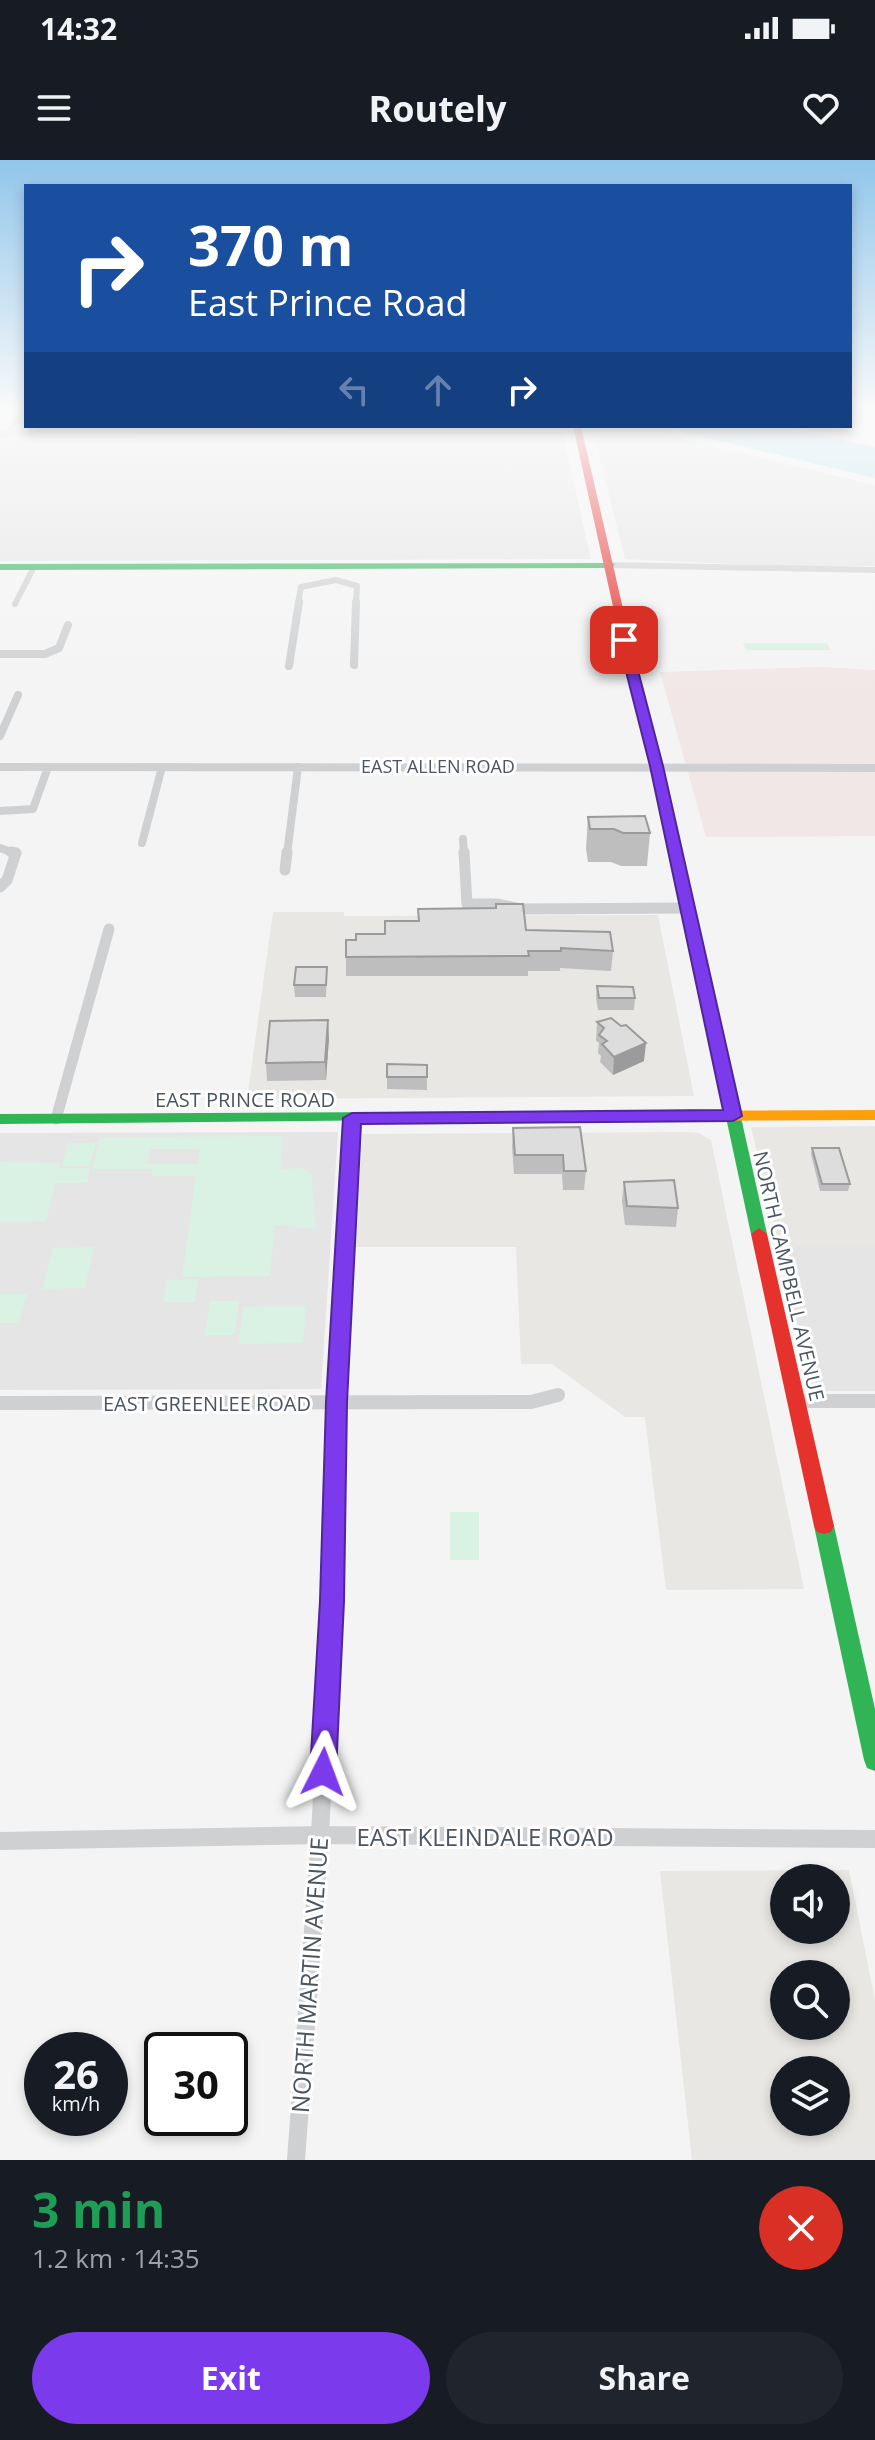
<!DOCTYPE html>
<html lang="en">
<head>
<meta charset="utf-8">
<style>
	:root { --surface:#171b24; --page:#20242c; --text:#f1f3f6; --muted:#9ea1a6; --accent:#7c3aed }
	body { margin:0; font-family:"Open Sans",sans-serif; background:var(--page); color:var(--text); height:100vh; display:flex; flex-direction:column; font-size:30px; white-space:nowrap }
	* { box-sizing:border-box; margin:0 }
	p { font-size:26px; color:var(--muted) }
	.icon { flex:none; width:44px; height:44px; fill:none; stroke:currentColor; stroke-width:2; stroke-linecap:round; stroke-linejoin:round }
	.map { position:relative; height:2000px; overflow:hidden }
	.side { display:flex; flex-direction:column; background:var(--surface); flex:1 }
	.side>* { flex:none }
	.top-card { position:absolute; left:24px; top:24px; width:828px; height:244px; border-radius:0px; box-shadow:0 4px 12px #0003; background:#1a4fa0; color:#fff; overflow:hidden }
	.controls { position:absolute; left:770px; top:1704px; display:grid; gap:16px }
	.controls a { display:grid; place-items:center; width:80px; height:80px; border-radius:50%; background:var(--surface); box-shadow:0 4px 12px #0003; font-size:40px }
	.speed { position:absolute; left:24px; top:1872px; display:flex; gap:16px; font-size:40px; font-weight:700; text-align:center }
	.speed>* { display:grid; place-content:center; width:104px; height:104px; border-radius:50%; background:var(--surface); box-shadow:0 4px 12px #0003; line-height:1 }
	.speed small { font-size:20px; font-weight:400 }
	.speed .limit { border:4px solid #111; border-radius:12px; background:#fff; color:#111 }
	.pin { position:absolute; display:grid; place-items:center; width:68px; height:68px; color:#fff; margin:-34px; border-radius:16px; box-shadow:0 4px 12px #0006 }
	.me { position:absolute; width:88px; margin:-44px; rotate:3deg; stroke-linejoin:round; filter:drop-shadow(0 0 6px #0008) }
	.turn { display:flex; align-items:center; gap:28px; height:168px; padding:0 32px; font-size:36px }
	.turn .icon { width:104px; height:104px; stroke-width:2.5 }
	.turn b { display:block; font-size:56px; line-height:68px }
	.lanes { display:flex; align-items:center; height:76px; padding:0 32px; background:#0003; justify-content:center; gap:40px; direction:ltr }
	.lanes .off { opacity:.35 }
	.round { display:grid; place-items:center; flex:none; width:84px; height:84px; border-radius:42px; background:var(--page) }
	.headline { display:flex; align-items:center; justify-content:space-between; height:136px; padding:0 32px }
	h1 { font-size:48px; font-weight:700; line-height:60px; color:#1e9e55 }
	.cta { display:flex; gap:16px; margin-top:auto; padding:16px 32px }
	.cta a { flex:1; height:92px; border-radius:48px; background:var(--accent); color:#fff; font-size:32px; font-weight:700; line-height:92px; text-align:center }
	.cta a+a { background:var(--page); color:var(--text) }
	.status { display:flex; justify-content:space-between; align-items:center; height:56px; padding:0 40px; background:var(--surface); direction:ltr }
	.status svg { height:22px; fill:currentColor }
	header { display:flex; justify-content:space-between; align-items:center; height:104px; padding:0 32px; background:var(--surface); font-size:36px; font-weight:700 }
	.map>svg:first-child { display:block }
	.commercial { fill:#e8e7e3; fill-rule:evenodd }
	.education { fill:#e6e5e6 }
	.medical { fill:#f1e7e6 }
	.green { fill:#d9f2e3; fill-rule:evenodd }
	.water { fill:#aee2f0 }
	.lines { fill:none; stroke-linecap:round; stroke-linejoin:round }
	.street-far4 { stroke:#ced0d2; stroke-width:6 }
	.street-far3 { stroke:#ced0d2; stroke-width:8 }
	.street-far2 { stroke:#ced0d2; stroke-width:11 }
	.street-far1 { stroke:#ced0d2; stroke-width:14 }
	.street { stroke:#ced0d2; stroke-width:18 }
	.fast { fill:#30b455; fill-rule:evenodd }
	.slow { fill:#ff9f0a; fill-rule:evenodd }
	.jam { fill:#e5322d; fill-rule:evenodd }
	.wall { fill:#bebebf }
	.shaded-wall { fill:#9b9b9b }
	.building { fill:#ddddde; stroke:#9b9b9b; stroke-width:2 }
	.route { fill:#7c3aed; stroke:#51269a; stroke-width:2 }
	.labels { text-anchor:middle; dominant-baseline:central; stroke-width:6; stroke-linejoin:round; paint-order:stroke }
	.far-street-label { font-size:18px; fill:#4a5661; stroke:#fff }
	.street-label { font-size:20px; fill:#4a5661; stroke:#fff }
	.near-street-label { font-size:24px; fill:#4a5661; stroke:#fff }
</style>
</head>
<body>
<div class="status"><b>14:32</b><svg viewBox="0 0 49 12"><path d="M0 12V9h3v3zM5 12V6h3v6zM10 12V3h3v9zM15 12V0h3v12zM26 1h20v11H26zM47 4h2v5h-2z"/></svg></div>
<header><svg class="icon" aria-label="menu" viewBox="0 0 24 24"><path d="M4 6h16M4 12h16M4 18h16"/></svg>Routely<svg class="icon" aria-label="heart" viewBox="0 0 24 24"><path d="M12 20l-8-8c-3-5 5-10 8-4 3-6 11-1 8 4z"/></svg></header>
<div class="map">
<svg width="875" height="2000" viewBox="0 0 875 2000">
	<rect width="100%" height="100%" fill="#f4f4f4"/>
	<path class="commercial" d="M273,752H344V756L658,755L694,936L247,939Z
		M875,966V1085H779L751,967Z
		M689,972L699,973L711,980L804,1429L666,1430L645,1257H625L552,1204H521L516,1087H356L362,974Z
		M849,1710L875,1840V2000H692L660,1711ZM836,1718V1770H784V1718ZM836,1814V1866H784V1814ZM836,1910V1962H784V1910Z"/>
	<path class="education" d="M563,275L591,399L0,401V276Z
		M594,275H665L875,325V406H775L625,399Z
		M338,972L321,1229L0,1230V973Z
		M779,1085H875V1231H812Z"/>
	<path class="medical" d="M822,507L875,510V676L706,677L660,512Z"/>
	<path class="green" d="M743,483H827L831,490H746Z
		M283,976L280,1009L301,1008L311,1013L316,1069L275,1065L270,1116L182,1117L196,1016H152V1009H92L100,977ZM200,989L198,1004H147L150,989Z
		M68,983H96L90,1006H62Z
		M0,1002L60,1003V1008H90L87,1023H55L46,1061L0,1062Z
		M94,1087L85,1128L43,1129L53,1088Z
		M198,1119L195,1142H163L167,1120Z
		M0,1134H27L19,1163H0Z
		M210,1141H239L235,1175H205Z
		M306,1146L303,1183L239,1184L243,1147Z
		M450,1352H479V1400H450Z"/>
	<path class="water" d="M657,266H782L875,287V318Z"/>
	<g class="lines">
		<path class="street-far4" d="M0,274L578,272
			M7,274L19,255
			M610,405L875,410
			M15,444L34,407
			M298,444L301,427L336,420L357,426L356,444"/>
		<path class="street-far3" d="M0,494H45L59,488L68,465
			M354,505L356,442
			M289,506L299,442
			M0,576L18,535
			M0,607L875,608
			M0,651L33,649L48,607
			M463,679L464,694
			M142,683L162,607
			M0,688L16,694
			M287,694L298,607"/>
		<path class="street-far2" d="M464,692L467,744H498L521,749L687,748
			M285,710L287,692
			M0,727L7,720L16,693L11,692
			M56,959L109,769
			M349,1019L352,958"/>
		<path class="street-far1" d="M796,1241H875
			M0,1243L531,1242L558,1235
			M332,1445L336,1242L349,1017"/>
		<path class="street" d="M0,1681L320,1675L875,1679
			M296,2000L320,1675L332,1443"/>
		<path class="fast" d="M613,403L615,405L610,408L0,410V404Z
			M633,511L638,514L664,612L767,1074L759,1080L751,1074L652,612L628,514Z
			M397,952L405,957L402,960L0,964V954Z
			M824,1358L831,1360L834,1366L875,1549V1611L867,1608L864,1600L814,1366L817,1360Z"/>
		<path class="slow" d="M875,950V960L397,962L389,957L397,952Z"/>
		<path class="jam" d="M573,266H581L638,514L633,517L628,514Z
			M759,1068L767,1074L834,1366L831,1372L824,1374L817,1372L814,1366L751,1074Z"/>
	</g>
	<path class="wall" d="M588,657L650,673L647,706H621L611,702H588L586,689Z
		M526,770L613,791L611,811L560,808V811H528V816H346V797L356,780L385,774Z
		M327,807L326,837H295L294,825Z
		M597,826L635,838L634,850H598L596,838Z
		M597,862L644,901L613,915L600,902L601,896L598,893L599,883L596,881Z
		M329,878L326,920L267,921L266,903Z
		M427,905V930L387,929V917Z
		M580,967L586,1011L584,1030H563L562,1014H514L512,987L513,968Z
		M812,988L850,1024L848,1031H820L811,994Z
		M624,1022L678,1048L676,1067L625,1065L622,1041Z"/>
	<path class="shaded-wall" d="M328,860L329,878L326,920L325,902Z
		M646,883L644,901L613,915L614,897Z"/>
	<path class="building" d="M645,656L650,673H623L614,669H590L588,657Z
		M496,744H523L526,770L610,772L613,791L561,788V791H528L529,796L346,797V780H356V774H385V761H419L418,749L496,748Z
		M296,807H327L326,825H294Z
		M597,826L633,827L635,838H599Z
		M611,858L621,866L626,865L646,883L614,897L602,884L607,881L599,875L604,868L597,862Z
		M328,860L325,902L266,903L270,861Z
		M387,904L427,905V917H387Z
		M580,967L586,1011H564L563,995H515L513,968Z
		M812,988H839L850,1024H822Z
		M674,1020L678,1048L627,1046L624,1022Z"/>
	<linearGradient id="sky" x2="0" y2="1"><stop stop-color="#91c6eb"/><stop offset="0.47" stop-color="#fafafa"/><stop offset="1" stop-color="#fafafa" stop-opacity="0"/></linearGradient>
	<rect width="875" height="532" fill="url(#sky)"/>
	<path class="route" d="M624,477L630,480L663,606L742,956L733,961L361,964L347,1242L344,1441L336,1612L333,1620L323,1624L314,1620L310,1612L320,1441L326,1242L343,958L352,953L723,950L650,606L618,480Z"/>
	<g class="labels">
		<g class="far-street-label">
			<text x="438" y="606">EAST ALLEN ROAD</text>
		</g>
		<g class="street-label">
			<text x="245" y="939">EAST PRINCE ROAD</text>
			<text transform="translate(789 1116) rotate(77)">NORTH CAMPBELL AVENUE</text>
			<text x="207" y="1243">EAST GREENLEE ROAD</text>
		</g>
		<g class="near-street-label">
			<text x="485" y="1676">EAST KLEINDALE ROAD</text>
			<text transform="translate(309 1815) rotate(-86)">NORTH MARTIN AVENUE</text>
		</g>
	</g>
</svg>
<div class="controls">
<a><svg class="icon" aria-label="sound" viewBox="0 0 24 24"><path d="M4 9h4l5-4v14l-5-4H4zM17 9q2 3 0 6"/></svg></a>
<a><svg class="icon" aria-label="search" viewBox="0 0 24 24"><circle cx="10" cy="10" r="6"/><path d="M15 15l6 6"/></svg></a>
<a><svg class="icon" aria-label="layers" viewBox="0 0 24 24"><path d="M12 4l9 5-9 5-9-5zM3 14l9 5 9-5"/></svg></a>
</div>
<div class="speed"><div>26<small>km/h</small></div><div class="limit">30</div></div>
<div class="pin" style="left:624px;top:480px;background:#d93025"><svg class="icon" aria-label="arrive" viewBox="0 0 24 24"><path d="M6 21V4h12l-3 4 3 4H6"/></svg></div>
<svg class="me" style="left:323px;top:1612px" viewBox="-20 -20 40 40"><path d="M0-17L14 15 0 8-14 15z" fill="#7c3aed" stroke="#fff" stroke-width="4"/></svg>
<div class="top-card">
<div class="turn"><svg class="icon" aria-label="right" viewBox="0 0 24 24"><path d="M7 20v-9h11M14 6l5 5-5 5"/></svg><div><b>370 m</b>East Prince Road</div></div>
<div class="lanes"><svg class="icon off" aria-label="left" viewBox="0 0 24 24"><path d="M17 20v-9H6M10 6l-5 5 5 5"/></svg><svg class="icon off" aria-label="ahead" viewBox="0 0 24 24"><path d="M12 20V5M6 11l6-6 6 6"/></svg><svg class="icon" aria-label="right" viewBox="0 0 24 24"><path d="M7 20v-9h11M14 6l5 5-5 5"/></svg></div>
</div>
</div>
<section class="side">
<div class="headline"><div><h1>3 min</h1><p>1.2 km · 14:35</p></div><a class="round" style="background:#d93025;color:#fff"><svg class="icon" aria-label="close" viewBox="0 0 24 24"><path d="M6 6l12 12M18 6L6 18"/></svg></a></div>
<div class="cta"><a>Exit</a><a>Share</a></div>
</section>
</body>
</html>
